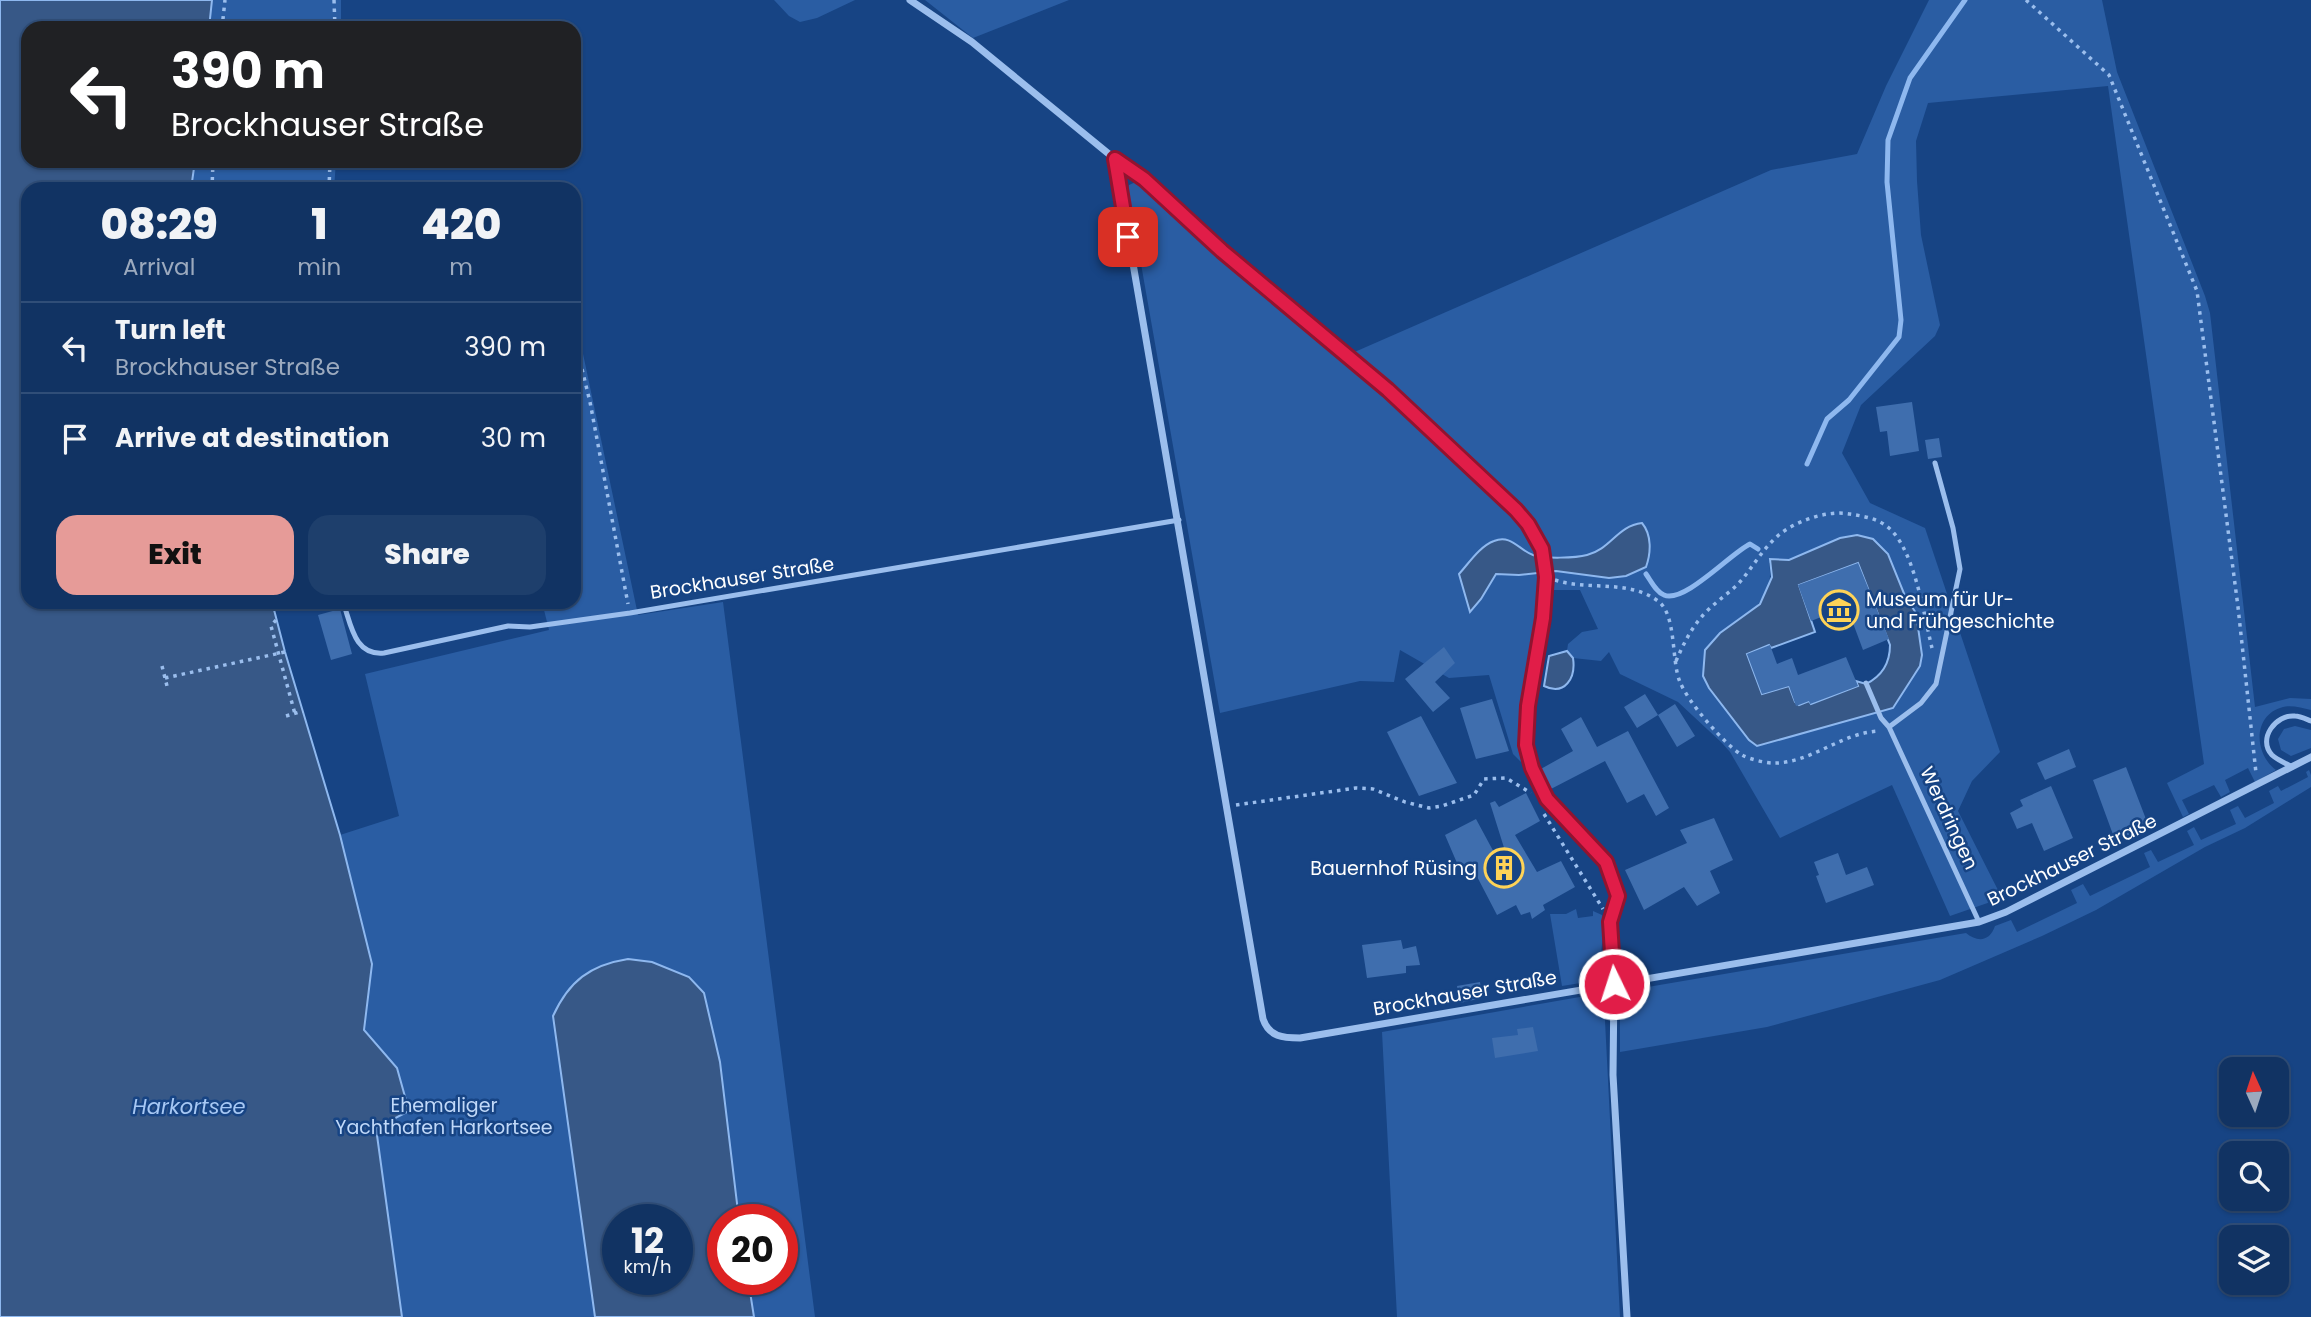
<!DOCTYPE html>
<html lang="en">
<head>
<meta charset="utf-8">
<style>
	:root { --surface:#113363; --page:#1e3f6c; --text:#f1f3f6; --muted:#9caabe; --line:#304e78; --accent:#e69b98 }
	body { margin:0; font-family:Poppins,sans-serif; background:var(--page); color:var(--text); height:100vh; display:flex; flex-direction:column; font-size:26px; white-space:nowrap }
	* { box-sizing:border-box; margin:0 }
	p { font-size:23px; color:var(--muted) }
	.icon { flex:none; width:38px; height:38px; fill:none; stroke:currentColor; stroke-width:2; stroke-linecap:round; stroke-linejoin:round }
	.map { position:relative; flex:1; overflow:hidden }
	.side { position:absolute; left:21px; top:182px; width:560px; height:427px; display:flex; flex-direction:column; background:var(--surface); border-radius:21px; box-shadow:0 2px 5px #0004,0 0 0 2px var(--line) }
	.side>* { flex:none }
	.guide { position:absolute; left:21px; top:21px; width:560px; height:147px; border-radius:21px; box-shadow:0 2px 5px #0004,0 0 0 2px var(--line); background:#202124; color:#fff; overflow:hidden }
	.needle { width:46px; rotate:357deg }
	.tools { position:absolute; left:2219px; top:1057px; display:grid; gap:14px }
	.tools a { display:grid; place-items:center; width:70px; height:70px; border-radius:14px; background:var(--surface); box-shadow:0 2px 5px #0004,0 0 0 2px var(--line); font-size:35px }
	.speed { position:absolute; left:602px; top:1204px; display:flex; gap:14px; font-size:35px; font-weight:700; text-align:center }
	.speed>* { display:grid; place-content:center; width:91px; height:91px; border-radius:50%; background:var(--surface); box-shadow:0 2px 5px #0004,0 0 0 2px var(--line); line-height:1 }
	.speed small { font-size:18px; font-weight:400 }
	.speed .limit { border:10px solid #d22; background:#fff; color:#111 }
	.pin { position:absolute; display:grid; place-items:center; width:60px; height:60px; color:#fff; margin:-30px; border-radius:14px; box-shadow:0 4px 10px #0006 }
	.me { position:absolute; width:77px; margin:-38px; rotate:356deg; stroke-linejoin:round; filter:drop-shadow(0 0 5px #0008) }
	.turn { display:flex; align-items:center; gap:24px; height:147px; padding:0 35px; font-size:32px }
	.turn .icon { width:91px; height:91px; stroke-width:2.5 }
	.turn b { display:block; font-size:49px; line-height:60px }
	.eta { display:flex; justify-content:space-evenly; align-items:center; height:119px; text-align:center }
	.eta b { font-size:42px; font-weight:800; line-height:49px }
	.action { display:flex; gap:14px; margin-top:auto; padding:14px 35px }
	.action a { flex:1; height:80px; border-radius:21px; background:var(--accent); color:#111; font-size:28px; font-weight:800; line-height:80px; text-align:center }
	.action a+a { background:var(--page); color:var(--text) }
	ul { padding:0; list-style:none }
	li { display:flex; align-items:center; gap:21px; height:91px; padding:0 35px; border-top:2px solid var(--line) }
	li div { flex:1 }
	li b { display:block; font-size:26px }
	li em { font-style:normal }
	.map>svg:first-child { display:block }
	.green { fill:#2a5da3; fill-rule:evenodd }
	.water { fill:#375887; stroke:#8eb8ef; stroke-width:2; fill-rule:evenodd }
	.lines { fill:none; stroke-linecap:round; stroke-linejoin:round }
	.stream { stroke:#8eb8ef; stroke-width:5 }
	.building { fill:#3f6eae }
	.path { stroke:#9bbeed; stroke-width:3.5; stroke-dasharray:3.5 5; stroke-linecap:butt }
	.lane { stroke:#9bbeed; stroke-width:5 }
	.street { stroke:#9bbeed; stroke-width:7 }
	.route-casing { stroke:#92132f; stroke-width:18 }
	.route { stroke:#e11d48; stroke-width:12 }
	.labels { text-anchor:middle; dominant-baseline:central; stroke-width:5; stroke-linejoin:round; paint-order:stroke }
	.street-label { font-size:19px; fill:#fff; stroke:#174484 }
	.poi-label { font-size:19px; fill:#fff; stroke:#174484; text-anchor:start }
	.park-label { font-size:19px; fill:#c1d9f9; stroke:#174484 }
	.water-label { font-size:21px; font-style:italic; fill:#a7c8f4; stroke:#174484 }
</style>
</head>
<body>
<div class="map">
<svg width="2311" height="1317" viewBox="0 0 2311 1317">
	<rect width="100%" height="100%" fill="#174484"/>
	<path class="green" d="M212,0H341V28H209Z
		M774,0H855L817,18L800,22L789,16Z
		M925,0H1069L973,38Z
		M1929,0H2102L2117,72L2205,296L2210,313L2255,707L2290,698L2311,699V710C2302,708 2292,705 2283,707C2252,715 2254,754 2276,770L2255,782L2248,768L2225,780L2230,792L2221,797L2214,785L2182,800L2189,814L2183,817L2167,783L2204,764L2108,86L1928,103L1916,141L1917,181L1921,235L1940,325L1935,336L1861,405L1842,453L1870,503L1925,528L2000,752L1972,781L1958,811L2002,898L1950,916L1892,785L1780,838L1730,752L1722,743L1678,702L1620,674L1609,652L1601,661L1573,658L1567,651L1568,644L1582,632L1598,629L1580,590H1539C1536,648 1517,702 1521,762L1513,754L1489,675L1449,678L1400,650L1394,682L1360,681L1220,713L1128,190L1129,185L1138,181L1144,185L1227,260L1389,395L1491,493L1496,488L1382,378L1350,354L1771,170L1857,154L1886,86ZM1857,535L1888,554L1905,596L1916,613L1922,655L1920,666L1893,708L1757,746L1749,740L1709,688L1720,633C1747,614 1776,601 1769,563L1789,560L1840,538Z
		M195,161H336L334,189H191Z
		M574,311L638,615L723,602L815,1317H142L363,930L340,835L399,816L365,674L549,630L542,602H574ZM618,1220H677V1279H618ZM723,1220H782V1279H723Z
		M2295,726L2311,730V748L2291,756L2281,750L2278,739L2284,729Z
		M2309,770L2311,775V787L2245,828L2205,847L2096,910L2042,936L1940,980L1767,1027L1620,1052V1010L1622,1000L1636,989L1966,933C1978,943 1990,941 1995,926L2011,920L2017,932L2077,903L2071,890L2083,884L2090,896L2150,867L2144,853L2151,850L2158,862L2194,845L2187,831L2194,827L2201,840L2236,824L2230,810L2238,806L2245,818L2274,803L2269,791L2278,786L2281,791L2308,777L2306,772Z
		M1576,909L1578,918L1593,916V911L1602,915L1604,926L1601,954L1605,972L1604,975L1600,974L1599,968H1592L1588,973L1593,977V981L1562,986L1550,914H1566Z
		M1591,995L1601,997L1604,1001L1620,1317H1397L1382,1032Z"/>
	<path class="water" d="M0,0H212L209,28H28V161H195L191,189H28V602H272L285,652L340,835L372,964L364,1030L397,1068L409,1111L376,1128L402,1317H0Z
		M1642,523C1652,535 1651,553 1646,567L1626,576L1609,578L1556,571L1519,575L1496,574L1481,599L1470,612L1459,574C1469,563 1480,546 1494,541C1511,534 1519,550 1533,555C1544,559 1576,558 1587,555C1611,549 1617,526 1642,523Z
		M1857,535L1873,539L1888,554L1905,596L1916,613L1922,655L1920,666L1893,708L1757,746L1749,740L1709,688L1703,676L1705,650L1720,633L1760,604L1772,577L1770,559L1789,560L1840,538ZM1858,563L1890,645C1890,663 1882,676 1866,684L1856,681L1858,686L1811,704L1809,701L1799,705L1795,702L1789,686L1762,694L1747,654L1769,645L1771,648L1815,632L1799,585Z
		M1567,651L1573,658C1576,678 1565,696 1544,686L1549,656Z
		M628,959L652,962L689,977L704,993L720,1062L739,1220H723V1279H748L754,1317H595L553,1016C569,981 590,965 628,959ZM618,1220H677V1279H618Z"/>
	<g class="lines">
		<path class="stream" d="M1807,464L1827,419L1849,400L1899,337L1901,320L1887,182L1888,140L1910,78L1965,0
			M1646,574C1651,581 1656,592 1664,595C1684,604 1731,553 1750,544L1758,549"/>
	</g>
	<path class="building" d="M1912,402L1919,451L1890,456L1887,431L1880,432L1876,407Z
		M1939,438L1942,457L1928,459L1925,440Z
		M1858,563L1889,639L1863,650L1847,607L1811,621L1798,585Z
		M340,609L352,654L331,660L318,615Z
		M1770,645L1777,664L1792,658L1798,675L1846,657L1858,686L1810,704L1809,701L1796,706L1789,686L1762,694L1747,654Z
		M1444,647L1455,663L1435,682L1450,698L1433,712L1405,679Z
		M1645,694L1658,715L1637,728L1624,707Z
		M1492,699L1509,751L1476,759L1460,708Z
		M1675,704L1695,736L1677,747L1658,715Z
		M1421,716L1457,783L1419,796L1387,732Z
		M1581,717L1597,747L1628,731L1669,808L1656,816L1644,794L1627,803L1605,761L1549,790L1539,770L1573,751L1561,729Z
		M2069,749L2076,767L2045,780L2037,763Z
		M2126,767L2149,827L2115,840L2093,780Z
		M2051,786L2073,838L2044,851L2032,823L2017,829L2010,813L2023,806L2020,800Z
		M1526,793L1540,821L1515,835L1537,872L1561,861L1575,887L1543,905L1545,910L1532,919L1530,912L1521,915L1516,905L1497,915L1471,865L1460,870L1445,835L1476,819L1497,858L1506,854L1490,803L1495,801L1499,807Z
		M1714,818L1733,860L1710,871L1720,893L1697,906L1684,887L1644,910L1625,870L1687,843L1680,830Z
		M1838,853L1846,875L1867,867L1874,885L1826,903L1816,876L1819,875L1814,862Z
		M1401,940L1403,949L1416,946L1420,965L1406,966V973L1367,978L1362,945Z
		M1480,982L1482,998L1460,1003L1457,986Z
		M1533,1027L1538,1051L1495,1058L1492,1038L1518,1035L1517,1029Z"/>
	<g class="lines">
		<path class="path" d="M334,0L335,28
			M2026,0L2109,75L2197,291L2238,607L2256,773
			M222,28L225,0
			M212,189L213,161
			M329,189L330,161
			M574,336L590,402L628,604
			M1555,580C1588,591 1628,579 1658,601C1677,615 1671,661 1680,682C1688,702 1724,744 1742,755C1749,759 1765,763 1773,763C1810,764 1842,732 1880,731
			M276,620L271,626L295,714
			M1676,661C1684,643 1692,626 1707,611C1717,601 1729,593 1739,583C1753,567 1763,548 1780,534C1798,520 1828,510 1850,514C1862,516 1875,518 1885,525C1914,544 1924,616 1932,648
			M162,666L168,690
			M165,678L285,652
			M286,716L303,711
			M1236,805L1356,788L1373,789L1405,802L1429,808L1442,806L1474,795L1484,779L1506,778L1531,793
			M1544,814L1603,909"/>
		<path class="lane" d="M1115,159L1144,179L1222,251L1388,390L1516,510L1536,536L1542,549L1546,589L1528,706L1526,745L1532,768L1547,798L1606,862L1618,896L1610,922L1614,984
			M343,602C351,624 354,656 384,653L508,626L530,627L630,613L1179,520
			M1866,683L1881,718L1889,727L1979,922
			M1889,727L1921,703L1936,684L1960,569L1953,528L1935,463
			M2292,767C2286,763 2277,760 2272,755C2257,739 2276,714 2295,716C2300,716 2306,719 2311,721"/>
		<path class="street" d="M910,0L972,42L1115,159L1263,1019C1269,1037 1283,1038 1300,1038L1979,922L2006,912L2311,757
			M1614,984L1613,1075L1627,1317"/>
	</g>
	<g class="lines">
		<g class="route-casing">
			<path id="route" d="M1128,237L1115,159L1144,179L1222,251L1388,390L1516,510L1528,524L1542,549L1546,577L1543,618L1528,706L1526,745L1532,768L1547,799L1606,862L1618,896L1610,922L1614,984"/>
		</g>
		<use href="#route" class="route"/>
	</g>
	<defs>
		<g id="museum-ring" transform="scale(2.0125)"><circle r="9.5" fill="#174484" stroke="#ffd357" stroke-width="1.5"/><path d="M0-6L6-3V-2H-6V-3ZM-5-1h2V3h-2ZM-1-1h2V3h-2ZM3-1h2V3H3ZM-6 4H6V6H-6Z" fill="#ffd357"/></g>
		<g id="building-ring" transform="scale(2.0125)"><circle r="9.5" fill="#174484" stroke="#ffd357" stroke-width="1.5"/><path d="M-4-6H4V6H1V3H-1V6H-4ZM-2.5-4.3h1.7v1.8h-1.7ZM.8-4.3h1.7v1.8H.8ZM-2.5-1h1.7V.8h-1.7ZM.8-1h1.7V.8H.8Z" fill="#ffd357"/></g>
	</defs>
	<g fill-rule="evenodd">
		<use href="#museum-ring" x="1839" y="610"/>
		<use href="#building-ring" x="1504" y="868"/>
	</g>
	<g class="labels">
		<g class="street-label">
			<text transform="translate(742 578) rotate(-9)">Brockhauser Straße</text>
			<text transform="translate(1949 818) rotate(65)">Werdringen</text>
			<text transform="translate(2072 860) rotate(-26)">Brockhauser Straße</text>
			<text transform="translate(1465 993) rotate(-10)">Brockhauser Straße</text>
		</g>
		<g class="poi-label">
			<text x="1866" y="599">Museum für Ur-<tspan x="1866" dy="22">und Frühgeschichte</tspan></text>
			<text x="1477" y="868" text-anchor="end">Bauernhof Rüsing</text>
		</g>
		<g class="park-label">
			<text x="444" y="1105">Ehemaliger<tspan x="444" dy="22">Yachthafen Harkortsee</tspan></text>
		</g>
		<g class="water-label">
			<text x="189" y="1106">Harkortsee</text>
		</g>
	</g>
</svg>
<div class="tools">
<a><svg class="needle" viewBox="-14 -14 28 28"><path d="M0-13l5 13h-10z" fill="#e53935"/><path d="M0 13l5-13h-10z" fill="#9caabe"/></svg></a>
<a><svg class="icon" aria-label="search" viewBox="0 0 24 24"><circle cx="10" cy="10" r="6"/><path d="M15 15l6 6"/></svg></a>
<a><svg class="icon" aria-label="layers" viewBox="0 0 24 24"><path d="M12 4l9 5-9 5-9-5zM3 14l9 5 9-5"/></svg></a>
</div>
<div class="speed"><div>12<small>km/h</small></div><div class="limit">20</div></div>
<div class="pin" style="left:1128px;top:237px;background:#d93025"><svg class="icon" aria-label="arrive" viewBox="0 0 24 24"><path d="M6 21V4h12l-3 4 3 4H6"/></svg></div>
<svg class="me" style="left:1614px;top:984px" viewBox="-20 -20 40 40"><circle r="17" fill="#e11d48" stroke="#fff" stroke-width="3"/><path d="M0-11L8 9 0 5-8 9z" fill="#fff"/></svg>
<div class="guide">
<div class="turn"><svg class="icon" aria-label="left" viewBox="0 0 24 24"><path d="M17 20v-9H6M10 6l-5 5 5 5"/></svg><div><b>390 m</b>Brockhauser Straße</div></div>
</div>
<section class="side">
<div class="eta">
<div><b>08:29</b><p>Arrival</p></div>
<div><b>1</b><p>min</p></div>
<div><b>420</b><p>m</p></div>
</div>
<ul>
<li><svg class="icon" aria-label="left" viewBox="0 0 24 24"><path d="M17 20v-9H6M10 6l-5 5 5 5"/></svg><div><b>Turn left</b><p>Brockhauser Straße</p></div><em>390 m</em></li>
<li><svg class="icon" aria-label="arrive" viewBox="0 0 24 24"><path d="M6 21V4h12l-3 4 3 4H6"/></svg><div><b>Arrive at destination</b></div><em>30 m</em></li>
</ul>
<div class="action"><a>Exit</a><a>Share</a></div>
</section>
</div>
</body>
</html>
